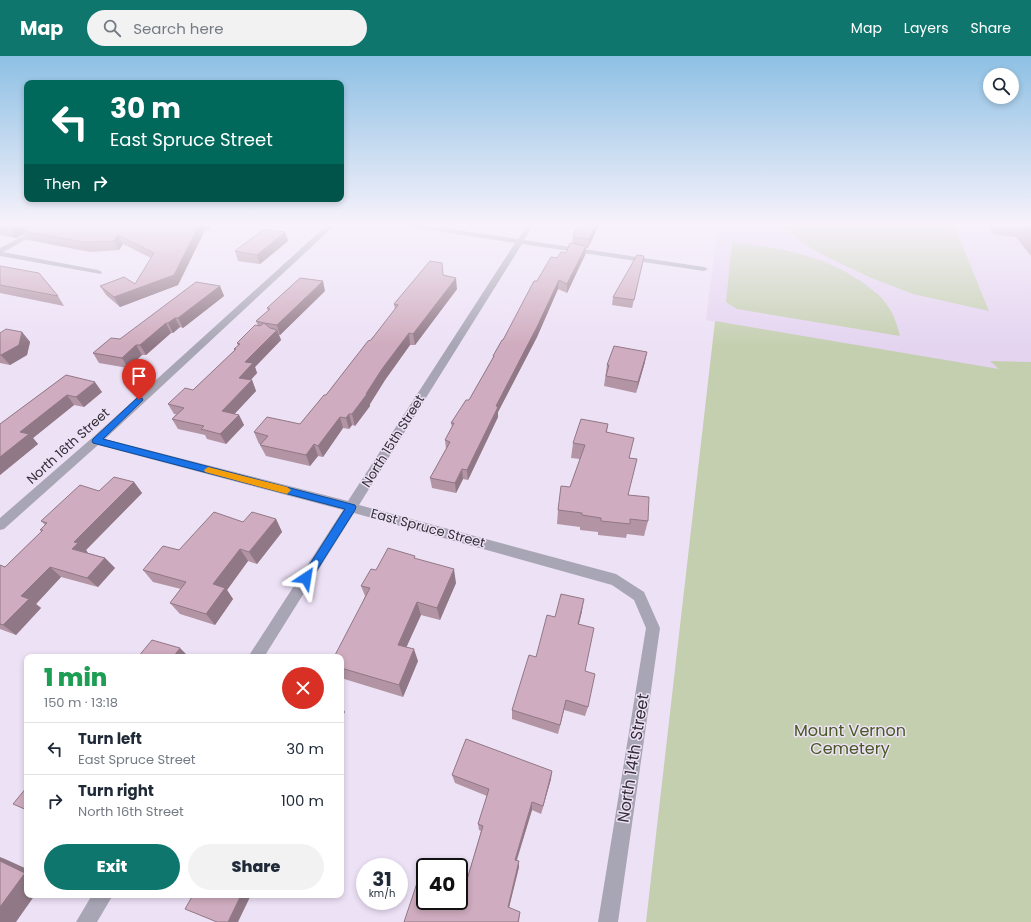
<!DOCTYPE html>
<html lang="en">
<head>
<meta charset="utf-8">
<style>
	:root { --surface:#fff; --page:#f2f2f3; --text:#1f2937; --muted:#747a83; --line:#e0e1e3; --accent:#0f766e }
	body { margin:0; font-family:Poppins,sans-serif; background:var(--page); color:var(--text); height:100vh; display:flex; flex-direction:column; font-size:15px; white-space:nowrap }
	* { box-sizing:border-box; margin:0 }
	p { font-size:13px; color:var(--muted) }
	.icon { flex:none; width:22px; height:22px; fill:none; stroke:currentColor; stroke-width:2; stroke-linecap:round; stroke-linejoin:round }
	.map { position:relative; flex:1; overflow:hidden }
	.details { position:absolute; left:24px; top:598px; width:320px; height:244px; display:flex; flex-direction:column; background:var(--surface); border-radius:8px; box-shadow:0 2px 6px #0003 }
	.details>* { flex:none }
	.hud { position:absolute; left:24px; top:24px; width:320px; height:122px; border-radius:8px; box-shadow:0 2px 6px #0003; background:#00695c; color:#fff; overflow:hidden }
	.controls { position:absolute; left:983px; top:12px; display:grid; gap:8px }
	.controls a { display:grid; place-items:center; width:36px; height:36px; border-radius:50%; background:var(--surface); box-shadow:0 2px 6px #0003; font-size:20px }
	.speed { position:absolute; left:356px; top:802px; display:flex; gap:8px; font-size:20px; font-weight:700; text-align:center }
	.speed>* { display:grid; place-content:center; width:52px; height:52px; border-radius:50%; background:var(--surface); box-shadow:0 2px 6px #0003; line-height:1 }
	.speed small { font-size:10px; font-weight:400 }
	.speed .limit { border:2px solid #111; border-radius:6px; background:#fff; color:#111 }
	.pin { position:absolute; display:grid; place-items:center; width:34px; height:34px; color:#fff; margin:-41px -17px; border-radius:50% 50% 50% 0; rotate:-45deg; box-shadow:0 0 4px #0007 }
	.pin .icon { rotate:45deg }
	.me { position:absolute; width:44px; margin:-22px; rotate:33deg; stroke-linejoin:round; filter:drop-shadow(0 0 3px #0008) }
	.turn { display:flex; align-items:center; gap:14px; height:84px; padding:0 20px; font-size:18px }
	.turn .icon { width:52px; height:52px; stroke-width:2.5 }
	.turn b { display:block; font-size:28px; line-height:34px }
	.then { display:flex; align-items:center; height:38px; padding:0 20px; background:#0003; gap:8px; font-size:15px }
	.round { display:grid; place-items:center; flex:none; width:42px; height:42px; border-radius:21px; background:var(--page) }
	.summary { display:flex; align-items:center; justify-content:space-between; height:68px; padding:0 20px }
	h1 { font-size:24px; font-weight:800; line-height:30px; color:#1e9e55 }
	.cta { display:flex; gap:8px; margin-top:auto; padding:8px 20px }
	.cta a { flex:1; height:46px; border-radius:24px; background:var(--accent); color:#fff; font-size:16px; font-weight:800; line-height:46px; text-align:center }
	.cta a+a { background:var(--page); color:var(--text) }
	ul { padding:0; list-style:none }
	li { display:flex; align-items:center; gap:12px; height:52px; padding:0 20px; border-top:1px solid var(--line) }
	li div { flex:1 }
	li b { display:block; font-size:15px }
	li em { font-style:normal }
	header { display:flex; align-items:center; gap:24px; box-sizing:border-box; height:56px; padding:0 20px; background:var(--accent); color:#fff }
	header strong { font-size:19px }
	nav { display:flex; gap:22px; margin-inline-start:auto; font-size:14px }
	.search { width:280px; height:36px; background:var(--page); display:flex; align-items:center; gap:10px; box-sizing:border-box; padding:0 14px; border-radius:22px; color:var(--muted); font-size:15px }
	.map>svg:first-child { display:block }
	.built { fill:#e4d4f0 }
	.green { fill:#c4cfb0 }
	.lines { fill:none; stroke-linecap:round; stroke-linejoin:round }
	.minor { fill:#a8a5b4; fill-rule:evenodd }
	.wall { fill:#b294a4 }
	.shaded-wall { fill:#917886 }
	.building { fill:#cfacbf; stroke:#917886 }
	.route { fill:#1a73e8; stroke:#114b97 }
	.slow { fill:#f59e0b }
	.labels { text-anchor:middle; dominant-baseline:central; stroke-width:3; stroke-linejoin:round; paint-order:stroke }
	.street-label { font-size:13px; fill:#322d35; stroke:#ede1f6 }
	.near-park-label { font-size:16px; fill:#485823; stroke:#ede1f6 }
	.near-street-label { font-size:16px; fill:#322d35; stroke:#ede1f6 }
</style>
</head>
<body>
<header>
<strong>Map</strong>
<div class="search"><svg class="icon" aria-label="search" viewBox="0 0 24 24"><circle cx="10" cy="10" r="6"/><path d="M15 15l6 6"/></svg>Search here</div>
<nav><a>Map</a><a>Layers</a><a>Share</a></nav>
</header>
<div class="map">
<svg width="1031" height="866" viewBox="0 0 1031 866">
	<rect width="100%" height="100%" fill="#ede1f6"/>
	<path class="built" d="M718,169H1031V319L706,264Z"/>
	<path class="green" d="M781,169H954L989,255L913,238L869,221L821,198L806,189Z
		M732,186C781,193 819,197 862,226C871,233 881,239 887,249C894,258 897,269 900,280L737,253L726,246Z
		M715,265L999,313L990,305L1031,306V866H646Z"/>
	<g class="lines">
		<path class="minor" d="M44,169H53L3,196L98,214L102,216L101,218L0,200V192Z
			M327,169H335L105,383L348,445L515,187L411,171L408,169H424L518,183L527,169H533L524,184L704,211L708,213L704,215L522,188L359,449L616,518L644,536L660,572L618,866H598L646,572L634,544L612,529L354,457L264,601H248L343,454L98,389L4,473L0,474V462L92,382Z
			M92,839H113L97,866H76Z"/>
	</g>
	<path class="wall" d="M0,169H210V175L205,174L178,229L120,251L106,239L100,230L135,228L151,202L123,188L119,194L90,196L28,184L24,178L16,182L0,179Z
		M987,169H1031V200L1016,181L993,178Z
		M598,171L588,192H586L585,199L567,237L558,233L537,281L498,356V361L468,424L463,423L456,437L432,432L430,422L446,393L445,384L452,371L451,367L469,344L493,303V300L503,284L537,225L557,202L566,197L572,188L573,181Z
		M285,176L288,185L260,208L238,205L235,195Z
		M644,200L632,252L612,249L613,241Z
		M0,210L58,240L64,250L0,237Z
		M444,219L457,233L415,289H410L385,324L370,348V350L355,370L352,369L349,373L343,372L323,401L318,400L310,410L266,400L260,389L261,388H259L254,376L300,368L326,339L395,254L394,248Z
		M220,230L224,240L183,272L180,271L173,277H171L146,299H142L128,312L99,307L93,297Z
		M325,235L280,279H279L281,284L255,311L257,317L251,324H252L256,335L234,358L239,359L244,369L226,388L207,383L205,379L178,373L172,363L176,358H174L168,348L193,334L235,295L234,293L238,290L237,287L258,270L256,265L268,255L267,252Z
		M22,276L30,286L27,299L10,309L0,307V277Z
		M645,306L636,337L604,330L607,309Z
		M66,319L102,336L84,351L74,349L33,382L38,388L0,419V368Z
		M608,368L607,376L630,402L628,439L648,465L644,480L627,478L626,482L598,479V476L580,474V471L557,468L558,454L570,431L580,403L571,402L573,387Z
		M134,426L142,437L86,494L88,497L105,502L115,512L98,531L61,521L36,548L41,552L16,579L0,573V509L5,511L42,475L40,474L45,469L41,465L99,435Z
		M276,463L282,476L257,508L248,505L227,534L233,543L215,569L180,558L170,547L181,533L153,526L143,514L179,494L243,466Z
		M416,503L456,527L440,564L421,559L406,591L418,605L403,641L341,622V601L365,540L361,530L376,514Z
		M582,555L579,568L585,615L588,651L585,660L564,654L558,678L512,663V654L536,601L555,561Z
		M452,719L551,723L541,758L532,754L517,804L519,811L509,852L520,856L519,866H404L463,837L481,775L479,774L478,768L487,740L455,727Z"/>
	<path class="shaded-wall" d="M18,169H38L22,175L24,178L16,182L10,173Z
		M199,169H203L205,174L178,229L120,251L114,241L174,219Z
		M207,169H210V175Z
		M596,169H599L598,171L588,192L589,183Z
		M285,176L288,185L260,208L257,199Z
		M118,179L123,188L119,194L114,185Z
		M586,190L585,199L567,237V228Z
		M644,200L643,207L632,252L634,244Z
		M456,222L457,233L415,289L413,278Z
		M559,224L558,233L537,281L498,356V361L468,424L467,414L496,350Z
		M323,225L325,235L280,279L277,269Z
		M220,230L224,240L183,272L178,262Z
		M175,262L180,271L173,277L168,267Z
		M166,267L171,277L146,299L140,289Z
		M277,274L281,284L255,311L257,317L243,332L239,322L245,306Z
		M22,276L30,286L27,299L10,309L1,299Z
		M409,277L410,289L385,324L370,348V350L355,370L352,358L382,313Z
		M136,289L142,299L128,312L122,302Z
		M647,296L645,306L636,337L638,326Z
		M252,324L256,335L228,365L222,355Z
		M95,326L102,336L84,351L76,341Z
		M67,339L74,349L33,382L38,388L0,419V401L20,376Z
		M349,358L352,369L349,373L346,362Z
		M239,359L244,369L226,388L220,378Z
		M340,361L343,372L323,401L318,390Z
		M314,388L318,400L310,410L306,399Z
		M462,413L463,423L456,437L455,427Z
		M134,426L142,437L86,494L88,497L72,493L74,486Z
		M276,463L282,476L257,508L249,496Z
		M240,493L248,505L227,534L233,543L215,569L206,558L213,528Z
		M105,502L115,512L98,531L87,522Z
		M50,511L61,521L36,548L41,552L16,579L3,569L21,540Z
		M454,513L456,527L440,564L437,552Z
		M584,543L582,555L576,579L578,568Z
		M417,546L421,559L402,601L398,589Z
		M180,592L188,600V601H173Z
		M414,593L418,605L403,641L399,629Z
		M566,644L564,654L558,678L560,669Z
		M341,649L345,656L341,663Z
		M341,664L344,668L341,673Z
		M552,715L551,723L541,758L543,750Z
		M532,746V754L515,809V804Z
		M0,801L5,803L27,813V839H35L16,866H0Z
		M519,805V811L508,855V851Z
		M241,839H251L238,866H228Z"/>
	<path class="building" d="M0,169H18L10,173L0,171Z
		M34,169H199L174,219L114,241L100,230L124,221L135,228L154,197L118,179L114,185L84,186L22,175Z
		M578,169H596L589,183L573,181Z
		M1027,169H1031V173Z
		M264,173L285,176L257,199L235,195Z
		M570,187L586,190L567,228L559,224L537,271L496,350L498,351L467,414L462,413L455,427L430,422L450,386L445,384L454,367H451L466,344H469L494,300H493L502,284H503L534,225H537L551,201L557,202L561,196L566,197Z
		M637,199L644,200L634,244L613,241Z
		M430,205L442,207L443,219L456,222L413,278L409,277L382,313L366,338H367L352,358H349L346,362L340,361L318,390L314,388L306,399L260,389L268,380L254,376L267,361L300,368L324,339H326L368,285L371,284L398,249L394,248Z
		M0,210L39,217L58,240L0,229Z
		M300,222L323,225L277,269L264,267L270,272L277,274L245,306L253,307L239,322L252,324L222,355L239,359L220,378L201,373L204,370L172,363L184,352L168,348L185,332L193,334L236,293H234L240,288L237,287L255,269L260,270L264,267L256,265L270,253L267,252Z
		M196,226L220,230L178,262H175L168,267H166L140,289H136L122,302L93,297L111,282L120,283Z
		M6,273L22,276L19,289L1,299H0V277Z
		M614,290L647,296L638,326L606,320L609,309H607Z
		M66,319L95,326L76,341L67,339L20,376L29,378L0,401V368Z
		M581,363L608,368L606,376L634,382L629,402L637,403L628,439L649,441L648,465L630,463V468L601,465V462L582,459V457L558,454L561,430L570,431L585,389L573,387Z
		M114,421L134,426L74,486L78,487L72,493L105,502L87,522L50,511L21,540L29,543L3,569L0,568V509L5,511L43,474H40L47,467L41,465L80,429L99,435Z
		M214,456L243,466L252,456L276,463L249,496L240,493L213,528L225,532L206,558L170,547L186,526L143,514L163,490L179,494Z
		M388,492L415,500L414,502L454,513L437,552L417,546L398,589L414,593L399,629L341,612V601H334L370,532L361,530L371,513L376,514Z
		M561,538L584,543L578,568L594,572L585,615L595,618L588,651L566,644L560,669L512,654L529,599L536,601L547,559L555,561Z
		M152,584L180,592L173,601H138Z
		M466,683L552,715L543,750L532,746L515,804L519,805L508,851L520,856L518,866H404L419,821L425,823V845H459V835L463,837L483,770L478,768L489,733L452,719Z
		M27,731V754L13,748Z
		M0,805L25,817L0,851Z
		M193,839H241L228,866H217L185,853Z"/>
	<linearGradient id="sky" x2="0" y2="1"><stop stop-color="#8dc0e4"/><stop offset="0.58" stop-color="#f7f2fb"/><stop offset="1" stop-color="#f7f2fb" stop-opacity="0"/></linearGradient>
	<rect width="1031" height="290" fill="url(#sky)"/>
	<path class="route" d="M137,342H142L143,344L103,383L355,449L356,451L355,454L310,525L306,526L303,525L301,522L345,453L93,387L92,385L93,383Z"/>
	<path class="slow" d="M208,411L287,431L291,434L287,438L205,416L204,414Z"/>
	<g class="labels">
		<g class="street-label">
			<text transform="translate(393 385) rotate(-58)">North 15th Street</text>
			<text transform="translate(68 390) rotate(-42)">North 16th Street</text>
			<text transform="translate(428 472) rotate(15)">East Spruce Street</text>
		</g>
		<g class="near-park-label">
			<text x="850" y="674">Mount Vernon<tspan x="850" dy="18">Cemetery</tspan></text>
		</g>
		<g class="near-street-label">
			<text transform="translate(633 702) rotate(-81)">North 14th Street</text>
		</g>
	</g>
</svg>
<div class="controls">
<a><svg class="icon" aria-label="search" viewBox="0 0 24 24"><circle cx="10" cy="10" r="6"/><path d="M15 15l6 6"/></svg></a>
</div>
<div class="speed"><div>31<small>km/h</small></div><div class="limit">40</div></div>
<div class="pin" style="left:139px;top:344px;background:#d93025"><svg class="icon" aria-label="arrive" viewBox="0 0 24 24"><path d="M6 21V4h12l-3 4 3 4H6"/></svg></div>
<svg class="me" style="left:306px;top:522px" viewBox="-20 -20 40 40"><path d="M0-17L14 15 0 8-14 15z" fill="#1a73e8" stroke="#fff" stroke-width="4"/></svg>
<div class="hud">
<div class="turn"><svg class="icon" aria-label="left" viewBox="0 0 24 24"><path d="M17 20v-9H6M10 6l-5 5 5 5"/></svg><div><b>30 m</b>East Spruce Street</div></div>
<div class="then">Then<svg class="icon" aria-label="right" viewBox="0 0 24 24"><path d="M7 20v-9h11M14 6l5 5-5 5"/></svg></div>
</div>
<section class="details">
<div class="summary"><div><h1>1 min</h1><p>150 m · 13:18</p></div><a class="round" style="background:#d93025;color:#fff"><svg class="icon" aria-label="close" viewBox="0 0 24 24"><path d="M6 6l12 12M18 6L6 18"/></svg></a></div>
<ul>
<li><svg class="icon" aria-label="left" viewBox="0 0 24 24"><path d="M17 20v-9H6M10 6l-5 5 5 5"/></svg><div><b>Turn left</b><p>East Spruce Street</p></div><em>30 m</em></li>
<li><svg class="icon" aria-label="right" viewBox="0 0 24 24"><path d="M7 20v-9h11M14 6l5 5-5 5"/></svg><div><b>Turn right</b><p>North 16th Street</p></div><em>100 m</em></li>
</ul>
<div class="cta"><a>Exit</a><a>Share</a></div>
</section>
</div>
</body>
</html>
